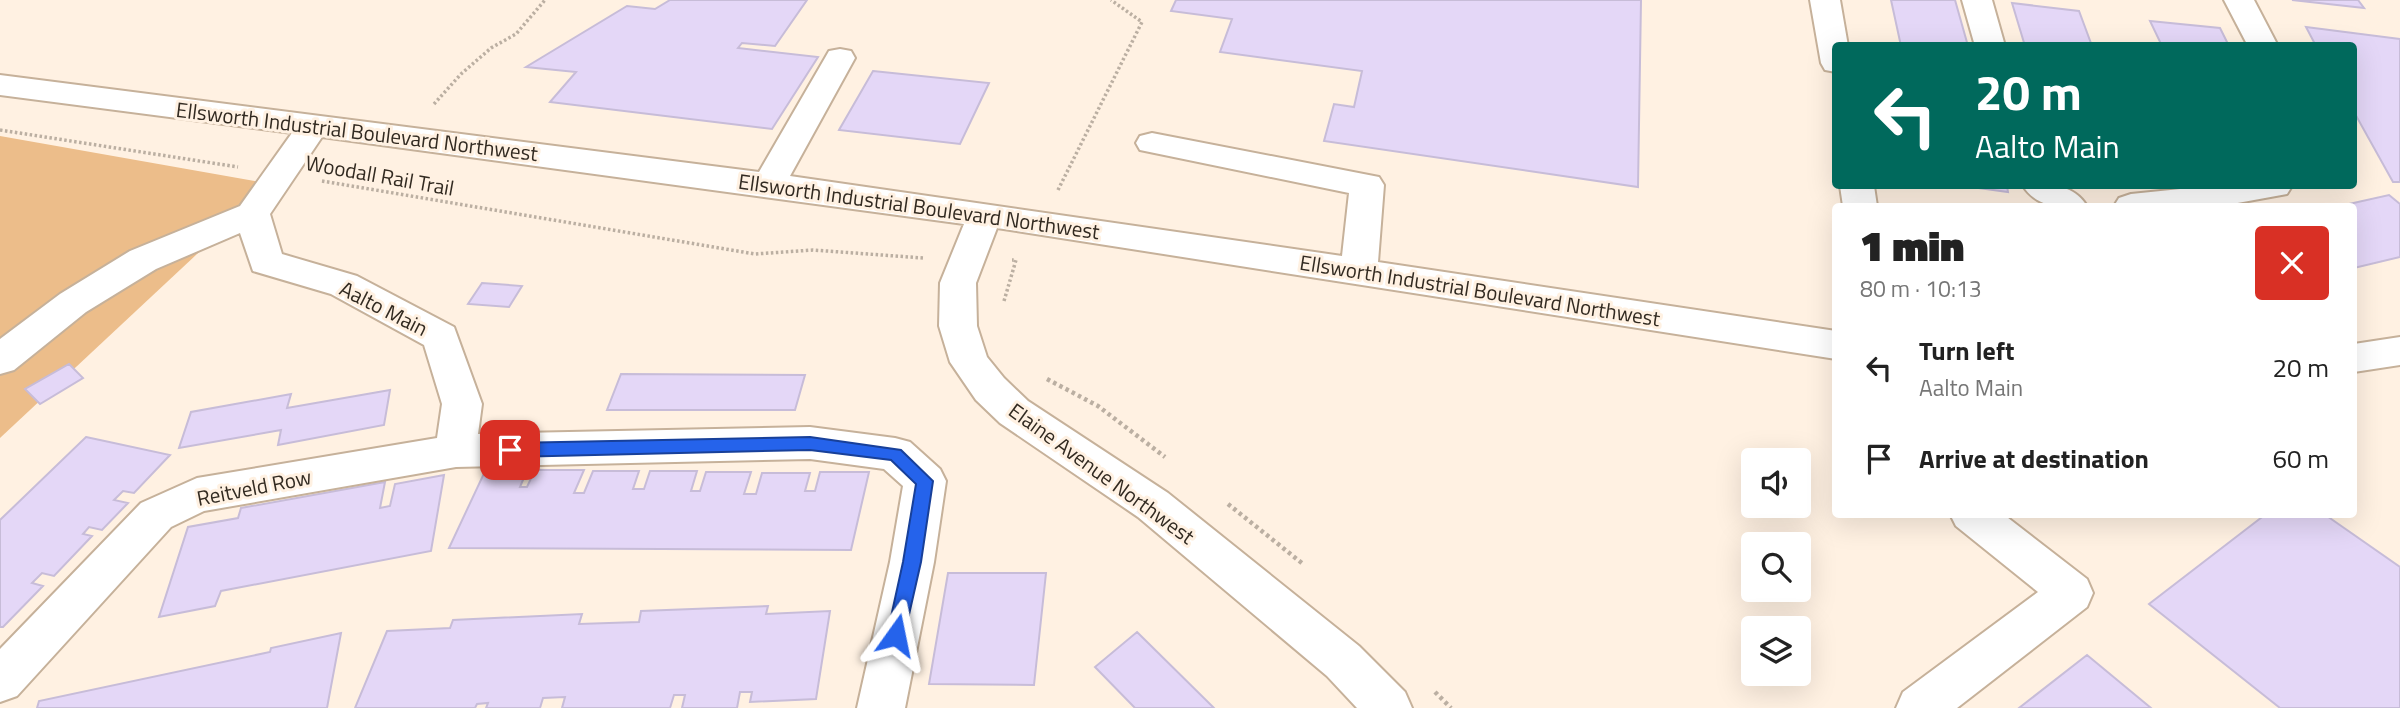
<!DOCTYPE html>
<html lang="en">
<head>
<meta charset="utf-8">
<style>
	:root { --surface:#fff; --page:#f6f6f6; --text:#222; --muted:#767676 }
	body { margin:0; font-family:"Titillium Web",sans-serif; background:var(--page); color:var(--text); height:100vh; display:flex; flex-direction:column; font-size:26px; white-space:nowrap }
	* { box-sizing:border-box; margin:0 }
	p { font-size:23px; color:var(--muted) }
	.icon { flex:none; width:38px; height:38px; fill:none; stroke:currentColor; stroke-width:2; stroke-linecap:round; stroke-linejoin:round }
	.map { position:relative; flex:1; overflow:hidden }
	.sheet { position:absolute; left:1832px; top:203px; width:525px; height:315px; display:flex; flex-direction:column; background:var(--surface); border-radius:7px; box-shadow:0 7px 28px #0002 }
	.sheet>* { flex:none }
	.guide { position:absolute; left:1832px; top:42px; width:525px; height:147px; border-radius:7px; box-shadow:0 7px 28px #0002; background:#00695c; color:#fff; overflow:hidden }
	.buttons { position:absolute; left:1741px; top:448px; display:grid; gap:14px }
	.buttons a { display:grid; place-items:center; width:70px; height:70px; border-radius:7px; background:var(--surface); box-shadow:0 7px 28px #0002; font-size:35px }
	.pin { position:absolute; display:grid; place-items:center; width:60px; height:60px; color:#fff; margin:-30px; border-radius:14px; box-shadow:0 4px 10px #0006 }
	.me { position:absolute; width:77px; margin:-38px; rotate:12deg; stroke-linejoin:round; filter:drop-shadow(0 0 5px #0008) }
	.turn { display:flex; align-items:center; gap:24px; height:147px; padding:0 28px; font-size:32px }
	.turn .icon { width:91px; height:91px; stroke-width:2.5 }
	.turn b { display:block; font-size:49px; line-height:60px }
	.round { display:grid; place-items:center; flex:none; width:74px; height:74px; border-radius:7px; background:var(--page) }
	.head { display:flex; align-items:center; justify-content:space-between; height:119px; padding:0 28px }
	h1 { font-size:42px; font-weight:800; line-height:52px }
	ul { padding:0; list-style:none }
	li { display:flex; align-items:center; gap:21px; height:91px; padding:0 28px }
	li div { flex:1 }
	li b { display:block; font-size:26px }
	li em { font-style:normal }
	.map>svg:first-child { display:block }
	.green { fill:#ecbd8a }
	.building { fill:#e4d7f7; stroke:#c7bcd8; stroke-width:2 }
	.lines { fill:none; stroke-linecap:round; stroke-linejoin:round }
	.minor-casing { stroke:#c6b19a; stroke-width:4 }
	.path-far1 { stroke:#bbafa2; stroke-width:3.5; stroke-dasharray:2.5 2.5; stroke-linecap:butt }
	.path { stroke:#bbafa2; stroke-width:4.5; stroke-dasharray:3.5 3.5; stroke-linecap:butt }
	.minor { fill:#fff; fill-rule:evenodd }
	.route { fill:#2563eb; stroke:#184099; stroke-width:2 }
	.labels { text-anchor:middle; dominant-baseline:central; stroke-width:6; stroke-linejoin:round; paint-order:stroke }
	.street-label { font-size:21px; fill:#322a21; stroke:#fff1e2 }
</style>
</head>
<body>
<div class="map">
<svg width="2400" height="708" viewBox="0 0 2400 708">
	<rect width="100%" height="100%" fill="#fff1e2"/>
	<path class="green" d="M0,136L272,184L0,438Z"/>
	<path class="building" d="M670,0H807L775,46L742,43L738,48L818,57L772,129L550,102L576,72L526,67L627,6L655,9Z
		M1176,0H1641L1638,187L1324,141L1334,104L1354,107L1362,71L1220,52L1232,19L1171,11Z
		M1891,0H1955L1968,46H1901Z
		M2292,0H2358L2364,8Z
		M2012,3L2079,11L2092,46H2025Z
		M2150,21L2220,28L2229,46H2162Z
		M2306,27L2400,39V182H2393L2354,112V46H2316Z
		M873,71L989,83L960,144L839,130Z
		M1964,186H2007L2008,192Z
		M2389,195L2400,204V257L2354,268V206H2340Z
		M482,283L522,286L509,307L468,304Z
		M69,364L83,378L40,404L25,389Z
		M621,374L805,375L795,410H607Z
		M390,390L384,425L278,445L281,430L179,448L191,412L291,394L287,408Z
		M86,437L170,455L134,493L123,491L114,500L128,503L102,530L89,527L83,534L92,536L54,576L42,573L32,583L43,586L3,627H0V520Z
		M487,467L528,468L520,487H527L535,470H584L574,493H584L593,471H639L633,489H644L650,471H697L691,491H700L706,472H751L744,494H756L762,473H810L805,491H815L820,472H869L851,550L449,548Z
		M444,475L431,551L221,591L215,606L159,617L188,527L238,518L241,508L385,482L380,508L390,506L395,484Z
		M2266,514H2324L2400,567V708H2280L2149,604Z
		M948,573H1046L1034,685L929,684Z
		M768,606L766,614L830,611L816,699L750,702L752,692H740L737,708H682L685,695H674L670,708H562L565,697L543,698L540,708H486L488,703L477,704L475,708H355L387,631L450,628L453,620L582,614L579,624L639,622L641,611Z
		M1137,632L1214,708H1135L1095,667Z
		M341,633L327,708H37L39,701L270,652L271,648Z
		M2087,655L2151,708H2019Z"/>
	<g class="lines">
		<g class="minor-casing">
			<path id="minor" d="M1810,0H1840L1848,46H1836V72L1825,70L1821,63Z
				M1962,0H1992L2005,46H1975Z
				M2224,0H2254L2278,46H2248Z
				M840,49L851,51L855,58L790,176L1342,256L1349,193L1140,150L1136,143L1140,136L1152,133L1379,177L1384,185L1378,262L1836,331V359L997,228L976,283L977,326L987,357L1004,378L1028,401L1168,493L1359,646L1405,692L1412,708H1357L1327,676L1138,517L1000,423L976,400L950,362L939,326L940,283L964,224L322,137L270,214L282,254L357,276L454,327L482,404L478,434L810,427L895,438L910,442L940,469L946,481L934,562L905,708H857L890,562L903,486L884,469L810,459L456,467L204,511L171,527L17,696L0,702V649L141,503L197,478L437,438L442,404L424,345L331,294L253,271L240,233L156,269L86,312L14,370L0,374V339L60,294L130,251L240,206L292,133L0,95V75L759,172L825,58L829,51Z
				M1840,186H1874L1877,206H1843Z
				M2023,186C2047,184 2073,183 2087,206C2063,208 2038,209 2023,186Z
				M2210,186H2292L2287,194L2221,206H2114L2119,198L2131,194Z
				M2400,337V365L2354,372V344Z
				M1950,514H2003L2087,579L2093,593L2087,607L1957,708H1896L1903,692L2038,592L1956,526Z"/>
		</g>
		<path class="path-far1" d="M434,104L461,74L491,48L516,34L545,0
			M0,130L238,167
			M322,181L755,254L813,250L923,258
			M1058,190L1142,22L1111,0
			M1004,301L1016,260H1012"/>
		<path class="path" d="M1047,379L1098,406L1165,457
			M1228,504L1303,564
			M1435,692L1451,708"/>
		<use href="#minor" class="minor"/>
	</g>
	<path class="route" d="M810,437L901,450L933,481L921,562L903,641L896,643L890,641L887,635L903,562L916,484L891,460L810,450L510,457L504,455L502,450L504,445L510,443Z"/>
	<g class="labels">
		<g class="street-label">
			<text transform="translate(357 131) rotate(7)">Ellsworth Industrial Boulevard Northwest</text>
			<text transform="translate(380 175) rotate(10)">Woodall Rail Trail</text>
			<text transform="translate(919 206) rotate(8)">Ellsworth Industrial Boulevard Northwest</text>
			<text transform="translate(1480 290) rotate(9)">Ellsworth Industrial Boulevard Northwest</text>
			<text transform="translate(384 308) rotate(27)">Aalto Main</text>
			<text transform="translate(1102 473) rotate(36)">Elaine Avenue Northwest</text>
			<text transform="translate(254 487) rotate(-11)">Reitveld Row</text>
		</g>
	</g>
</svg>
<div class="buttons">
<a><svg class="icon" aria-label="sound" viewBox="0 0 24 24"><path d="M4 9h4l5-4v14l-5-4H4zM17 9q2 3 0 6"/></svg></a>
<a><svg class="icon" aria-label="search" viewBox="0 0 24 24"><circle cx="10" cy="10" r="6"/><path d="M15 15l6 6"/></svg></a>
<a><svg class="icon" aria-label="layers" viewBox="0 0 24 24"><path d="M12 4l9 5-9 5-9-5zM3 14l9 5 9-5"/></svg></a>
</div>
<div class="pin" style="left:510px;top:450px;background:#d93025"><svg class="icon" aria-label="arrive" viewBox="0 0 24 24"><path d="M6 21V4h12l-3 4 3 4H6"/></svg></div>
<svg class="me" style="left:896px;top:635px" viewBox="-20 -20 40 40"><path d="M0-17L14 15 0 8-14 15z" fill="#2563eb" stroke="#fff" stroke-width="4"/></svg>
<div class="guide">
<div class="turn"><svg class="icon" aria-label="left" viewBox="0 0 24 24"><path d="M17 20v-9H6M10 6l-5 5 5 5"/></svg><div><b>20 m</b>Aalto Main</div></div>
</div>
<section class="sheet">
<div class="head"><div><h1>1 min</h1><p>80 m · 10:13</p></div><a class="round" style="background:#d93025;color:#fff"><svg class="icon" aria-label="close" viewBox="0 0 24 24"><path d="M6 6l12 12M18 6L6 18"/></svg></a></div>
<ul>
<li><svg class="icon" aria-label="left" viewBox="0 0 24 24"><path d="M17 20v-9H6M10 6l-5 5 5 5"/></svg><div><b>Turn left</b><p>Aalto Main</p></div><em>20 m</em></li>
<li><svg class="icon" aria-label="arrive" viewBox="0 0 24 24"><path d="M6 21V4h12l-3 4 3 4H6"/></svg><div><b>Arrive at destination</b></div><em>60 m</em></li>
</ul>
</section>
</div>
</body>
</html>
